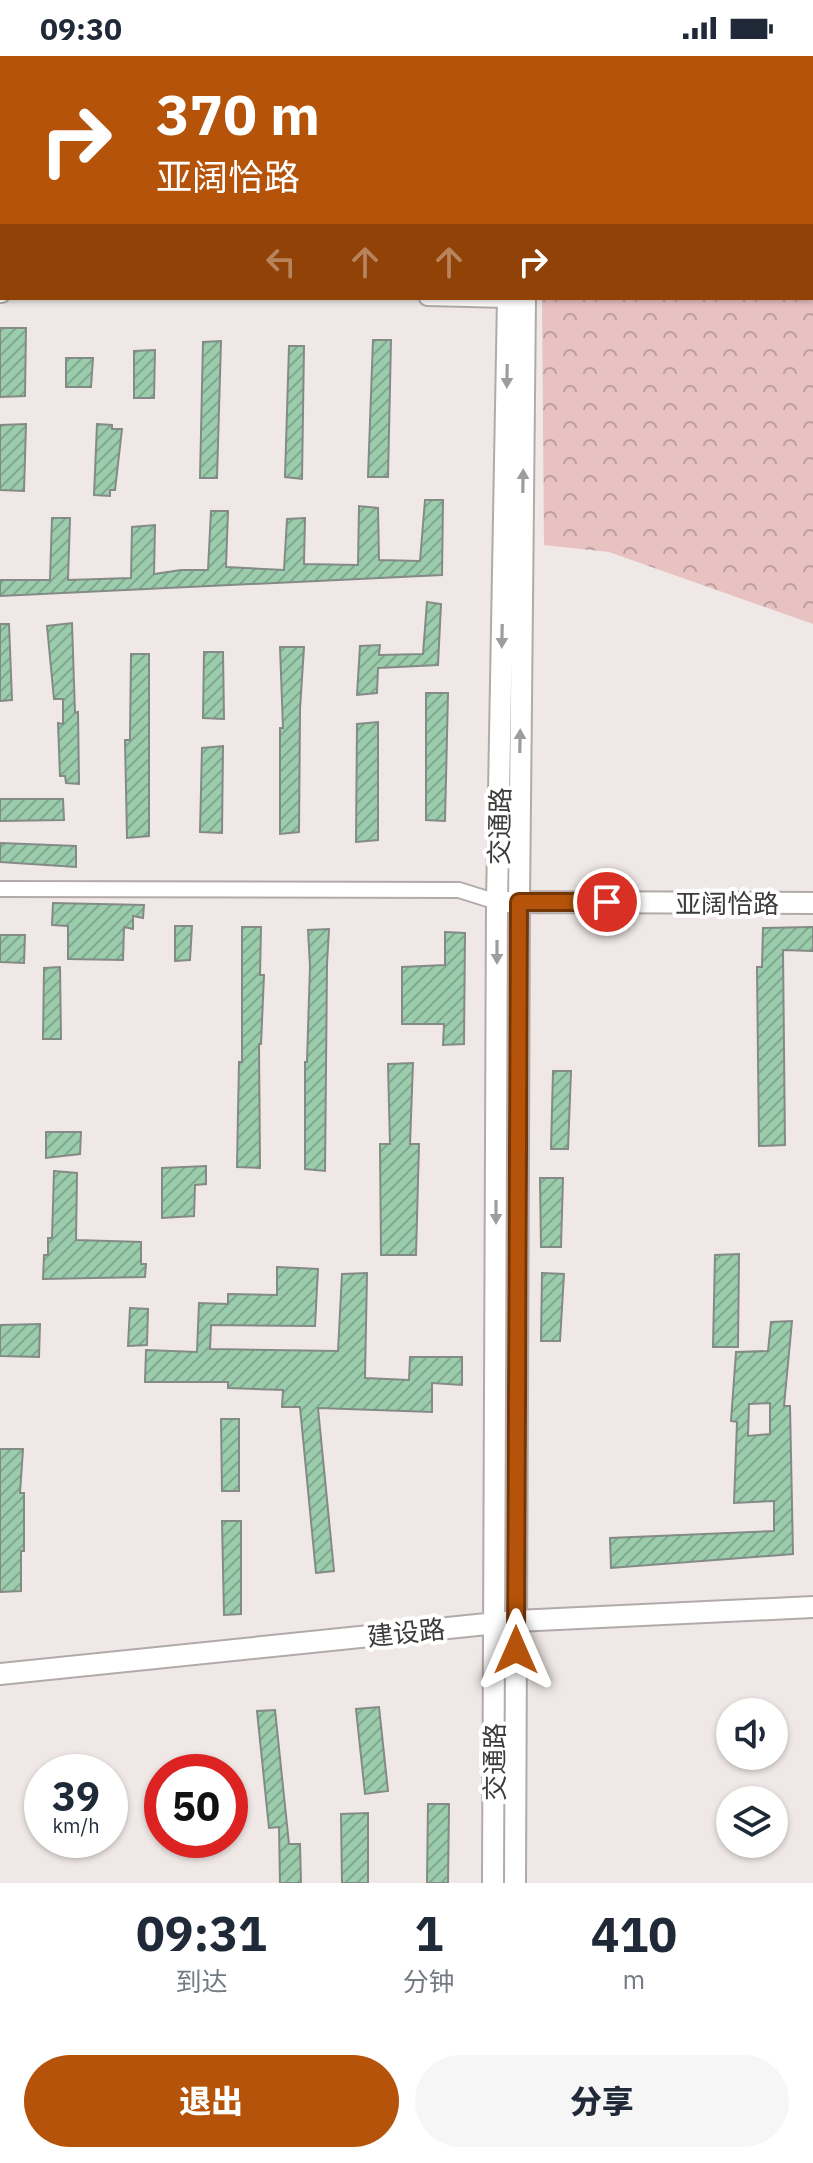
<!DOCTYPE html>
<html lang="zh">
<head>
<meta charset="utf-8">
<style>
	:root { --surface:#fff; --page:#f6f6f7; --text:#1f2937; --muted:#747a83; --accent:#b45309 }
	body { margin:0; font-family:"IBM Plex Sans","Noto Sans SC",sans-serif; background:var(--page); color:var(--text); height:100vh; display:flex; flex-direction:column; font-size:30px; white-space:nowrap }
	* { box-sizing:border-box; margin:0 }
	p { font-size:26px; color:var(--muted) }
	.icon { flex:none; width:44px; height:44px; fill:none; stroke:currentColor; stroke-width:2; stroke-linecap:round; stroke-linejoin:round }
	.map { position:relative; height:1827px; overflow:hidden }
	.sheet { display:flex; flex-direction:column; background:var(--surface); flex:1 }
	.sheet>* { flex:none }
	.hud { position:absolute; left:0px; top:0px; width:814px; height:244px; box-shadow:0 2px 6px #0004; background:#b45309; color:#fff; overflow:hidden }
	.tools { position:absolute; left:716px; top:1642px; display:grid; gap:16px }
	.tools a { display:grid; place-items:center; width:72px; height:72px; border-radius:50%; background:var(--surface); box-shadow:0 2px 6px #0004; font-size:40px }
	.speed { position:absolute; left:24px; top:1698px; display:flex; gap:16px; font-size:40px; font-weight:700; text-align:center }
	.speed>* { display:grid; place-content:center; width:104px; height:104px; border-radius:50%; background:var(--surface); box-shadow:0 2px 6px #0004; line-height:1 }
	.speed small { font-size:20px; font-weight:400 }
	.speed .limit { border:12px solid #d22; background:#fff; color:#111 }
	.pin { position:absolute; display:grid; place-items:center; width:68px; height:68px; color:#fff; margin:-34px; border:4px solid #fff; border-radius:50%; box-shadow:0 2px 8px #0007 }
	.me { position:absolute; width:88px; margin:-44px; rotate:0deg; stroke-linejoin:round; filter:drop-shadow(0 0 6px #0008) }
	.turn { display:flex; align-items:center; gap:28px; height:168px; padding:0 24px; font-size:36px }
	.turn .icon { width:104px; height:104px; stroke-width:2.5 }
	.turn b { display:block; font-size:56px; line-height:68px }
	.lanes { display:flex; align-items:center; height:76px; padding:0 24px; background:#0003; justify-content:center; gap:40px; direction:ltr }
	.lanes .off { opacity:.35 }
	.eta { display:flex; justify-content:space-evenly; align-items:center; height:136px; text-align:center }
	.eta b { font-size:48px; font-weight:800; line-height:56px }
	.cta { display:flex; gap:16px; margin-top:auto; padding:16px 24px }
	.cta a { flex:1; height:92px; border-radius:48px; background:var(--accent); color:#fff; font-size:32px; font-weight:800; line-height:92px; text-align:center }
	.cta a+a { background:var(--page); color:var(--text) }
	.status { display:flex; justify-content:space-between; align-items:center; height:56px; padding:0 40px; background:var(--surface); direction:ltr }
	.status svg { height:22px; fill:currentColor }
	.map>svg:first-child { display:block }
	.park { fill:url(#park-crowns) }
	.water { fill:#b98181 }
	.building { fill:url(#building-hatch); stroke:#848a86; stroke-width:2; fill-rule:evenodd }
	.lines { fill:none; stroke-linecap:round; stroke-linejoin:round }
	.street-casing { stroke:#b2aaaa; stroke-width:18 }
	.secondary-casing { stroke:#b2aaaa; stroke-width:24 }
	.street { stroke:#fff; stroke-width:14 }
	.secondary { stroke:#fff; stroke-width:20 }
	.oneway { fill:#9e9d9d }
	.route-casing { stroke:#753606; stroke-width:20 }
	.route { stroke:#b45309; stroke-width:14 }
	.labels { text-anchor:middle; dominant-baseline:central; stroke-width:8; stroke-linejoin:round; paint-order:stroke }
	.street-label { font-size:26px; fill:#3e3b3b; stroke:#fff }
</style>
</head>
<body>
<div class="status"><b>09:30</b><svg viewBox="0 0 49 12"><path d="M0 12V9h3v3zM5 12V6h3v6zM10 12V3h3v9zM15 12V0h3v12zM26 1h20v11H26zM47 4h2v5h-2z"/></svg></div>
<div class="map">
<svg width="813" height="1827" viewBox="0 0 813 1827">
	<defs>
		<pattern id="park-crowns" width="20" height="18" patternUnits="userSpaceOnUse" patternTransform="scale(2)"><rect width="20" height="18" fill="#e8c1c1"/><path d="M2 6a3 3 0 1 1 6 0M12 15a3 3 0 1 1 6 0" fill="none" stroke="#bd9e9e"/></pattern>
		<pattern id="building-hatch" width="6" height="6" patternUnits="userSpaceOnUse" patternTransform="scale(2)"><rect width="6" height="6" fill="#9bcdad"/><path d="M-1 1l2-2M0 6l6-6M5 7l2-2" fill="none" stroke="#80a88e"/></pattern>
	</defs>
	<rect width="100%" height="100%" fill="#efe8e7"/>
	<path class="park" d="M539,0H813V568L609,496L544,489L542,242H812V2Z"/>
	<path class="water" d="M594,0H813V126L812,2Z"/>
	<path class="building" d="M0,272H26L25,340L0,341Z
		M373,284H391L388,421H368Z
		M221,285L217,422H200L203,286Z
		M289,290H304L302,423L285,421Z
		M155,294L154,342H134V295Z
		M66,302H93L91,331H66Z
		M26,368L24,435L0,434V369Z
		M97,368L112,369V373H122L115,434H110V440L94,439Z
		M425,444H443L442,519L0,540V524H50L52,462H70L68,524L131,522L132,471L155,469L154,518L181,514H208L211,455H228L226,511L284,514L287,463L305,462L304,508L358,509L359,450L378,452L379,504L420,505Z
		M427,546L441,548L438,609L378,612L377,637L357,639L360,590L380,589L379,599L423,598Z
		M72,567L75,657L78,656L79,728L66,727L65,720H60L58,667L63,668V643H54L47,570Z
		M0,568H9L12,644L0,645Z
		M280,591H304L300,653L299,776L280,778V672H283Z
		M204,596H223L224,663L203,662Z
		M131,598H149V780L127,782L125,684H130Z
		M426,637H448L445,765L426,764Z
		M378,666V784L356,786L357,668Z
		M223,690L222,777L200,776L202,692Z
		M0,743H63L64,764L0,765Z
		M0,787L76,790V811L0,806Z
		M53,847L144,849L143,862L133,860V873L124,871L123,904L68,903V870L52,869Z
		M175,870H192L190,904L175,905Z
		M242,871H261L260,919H264L261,988H259L260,1112L237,1111L239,1006H242Z
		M813,871V895L783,894L785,1089L759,1090L757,911H762L763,872Z
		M329,873L327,908L325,1115L305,1113V1006H307L310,910L308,874Z
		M445,876L465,877L464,988L443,989L444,968H402V911L445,909Z
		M0,879H25L24,907L0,906Z
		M60,911L61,983H43L44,912Z
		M413,1007L410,1088H419L416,1199H381L380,1088H390L388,1008Z
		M553,1015H571L568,1093H551Z
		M46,1076H81L80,1098L46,1102Z
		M206,1110V1128L195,1129L194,1160L162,1162V1112Z
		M54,1115L77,1117L76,1184L141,1186V1208H146L145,1221L43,1223L44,1199H48V1182H52Z
		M540,1122H563L561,1191H541Z
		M739,1198L738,1291H713L715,1199Z
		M277,1211L318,1213L315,1270L211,1269L210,1293L338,1295L342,1218L367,1217L365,1322L409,1324L410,1301H462V1329L432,1327V1356L318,1352L334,1515L316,1517L300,1351H282L283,1334L228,1332V1326H145L146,1294L197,1296L199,1247L228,1248V1238L277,1239Z
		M542,1217L564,1218L560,1285H541Z
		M130,1252L148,1253L147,1289L128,1290Z
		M792,1265L784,1350H790L793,1498L611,1512L610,1482L774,1475V1445L734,1447L737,1366L731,1365L736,1296L768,1295L771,1266ZM770,1347V1378L748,1380L749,1348Z
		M40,1268L39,1301L0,1300V1269Z
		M221,1363H239V1435H222Z
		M0,1393H23L20,1437H24V1495H21V1535L0,1536Z
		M222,1465H241V1558L224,1559Z
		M379,1651L388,1735L365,1738L356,1653Z
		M275,1654L289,1788H300L301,1827H280L279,1771L269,1772L257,1655Z
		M428,1748H449L448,1827H427Z
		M368,1757V1827H342L341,1758Z"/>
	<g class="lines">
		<g class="street-casing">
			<path id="street" d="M0,239H2
				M427,242L508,244
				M0,833L459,834L497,846"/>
		</g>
		<g class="secondary-casing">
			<path id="secondary" d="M488,0L493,2
				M516,0V2
				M505,846L813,847
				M0,1618L516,1565L813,1551
				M493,1827L497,846L508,242
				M515,1827L519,846L525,242"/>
		</g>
		<use href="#street" class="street"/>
		<use href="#secondary" class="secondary"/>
	</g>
	<defs><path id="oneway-solid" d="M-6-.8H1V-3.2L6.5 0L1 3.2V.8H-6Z" transform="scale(2)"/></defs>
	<g class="oneway">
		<use href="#oneway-solid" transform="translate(507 320) rotate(91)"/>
		<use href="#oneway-solid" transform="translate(523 425) rotate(-89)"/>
		<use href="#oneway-solid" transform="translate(502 580) rotate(91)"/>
		<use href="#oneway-solid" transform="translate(520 685) rotate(-89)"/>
		<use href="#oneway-solid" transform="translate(497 896) rotate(90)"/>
		<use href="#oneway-solid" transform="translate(496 1156) rotate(90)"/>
	</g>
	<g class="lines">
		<g class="route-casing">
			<path id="route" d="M516,1594L519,846H607"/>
		</g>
		<use href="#route" class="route"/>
	</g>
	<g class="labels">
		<g class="street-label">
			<text transform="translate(499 770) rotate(-89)">交通路</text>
			<text x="727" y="847">亚阔恰路</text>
			<text transform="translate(406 1576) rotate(-6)">建设路</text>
			<text transform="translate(494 1706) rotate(-90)">交通路</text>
		</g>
	</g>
</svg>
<div class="tools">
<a><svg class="icon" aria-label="sound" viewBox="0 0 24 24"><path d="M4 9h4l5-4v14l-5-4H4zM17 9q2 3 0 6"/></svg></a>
<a><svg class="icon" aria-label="layers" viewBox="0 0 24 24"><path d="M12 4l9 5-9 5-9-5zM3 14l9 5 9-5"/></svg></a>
</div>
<div class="speed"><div>39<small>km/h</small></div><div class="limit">50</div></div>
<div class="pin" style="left:607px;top:846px;background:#d93025"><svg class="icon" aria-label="arrive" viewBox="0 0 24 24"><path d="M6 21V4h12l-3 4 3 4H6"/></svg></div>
<svg class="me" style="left:516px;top:1594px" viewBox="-20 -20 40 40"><path d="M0-17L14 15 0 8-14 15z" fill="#b45309" stroke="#fff" stroke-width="4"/></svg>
<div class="hud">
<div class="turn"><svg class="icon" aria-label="right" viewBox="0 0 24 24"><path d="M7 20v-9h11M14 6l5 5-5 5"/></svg><div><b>370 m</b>亚阔恰路</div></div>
<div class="lanes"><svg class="icon off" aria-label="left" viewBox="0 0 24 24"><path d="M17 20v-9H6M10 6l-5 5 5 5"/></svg><svg class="icon off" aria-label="ahead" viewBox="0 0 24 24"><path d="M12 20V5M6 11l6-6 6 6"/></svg><svg class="icon off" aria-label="ahead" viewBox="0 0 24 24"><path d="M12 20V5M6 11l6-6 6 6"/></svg><svg class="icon" aria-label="right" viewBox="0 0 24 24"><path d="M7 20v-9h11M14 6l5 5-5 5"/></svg></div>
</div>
</div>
<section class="sheet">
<div class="eta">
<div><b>09:31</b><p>到达</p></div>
<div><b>1</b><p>分钟</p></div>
<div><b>410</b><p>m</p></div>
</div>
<div class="cta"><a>退出</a><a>分享</a></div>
</section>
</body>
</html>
